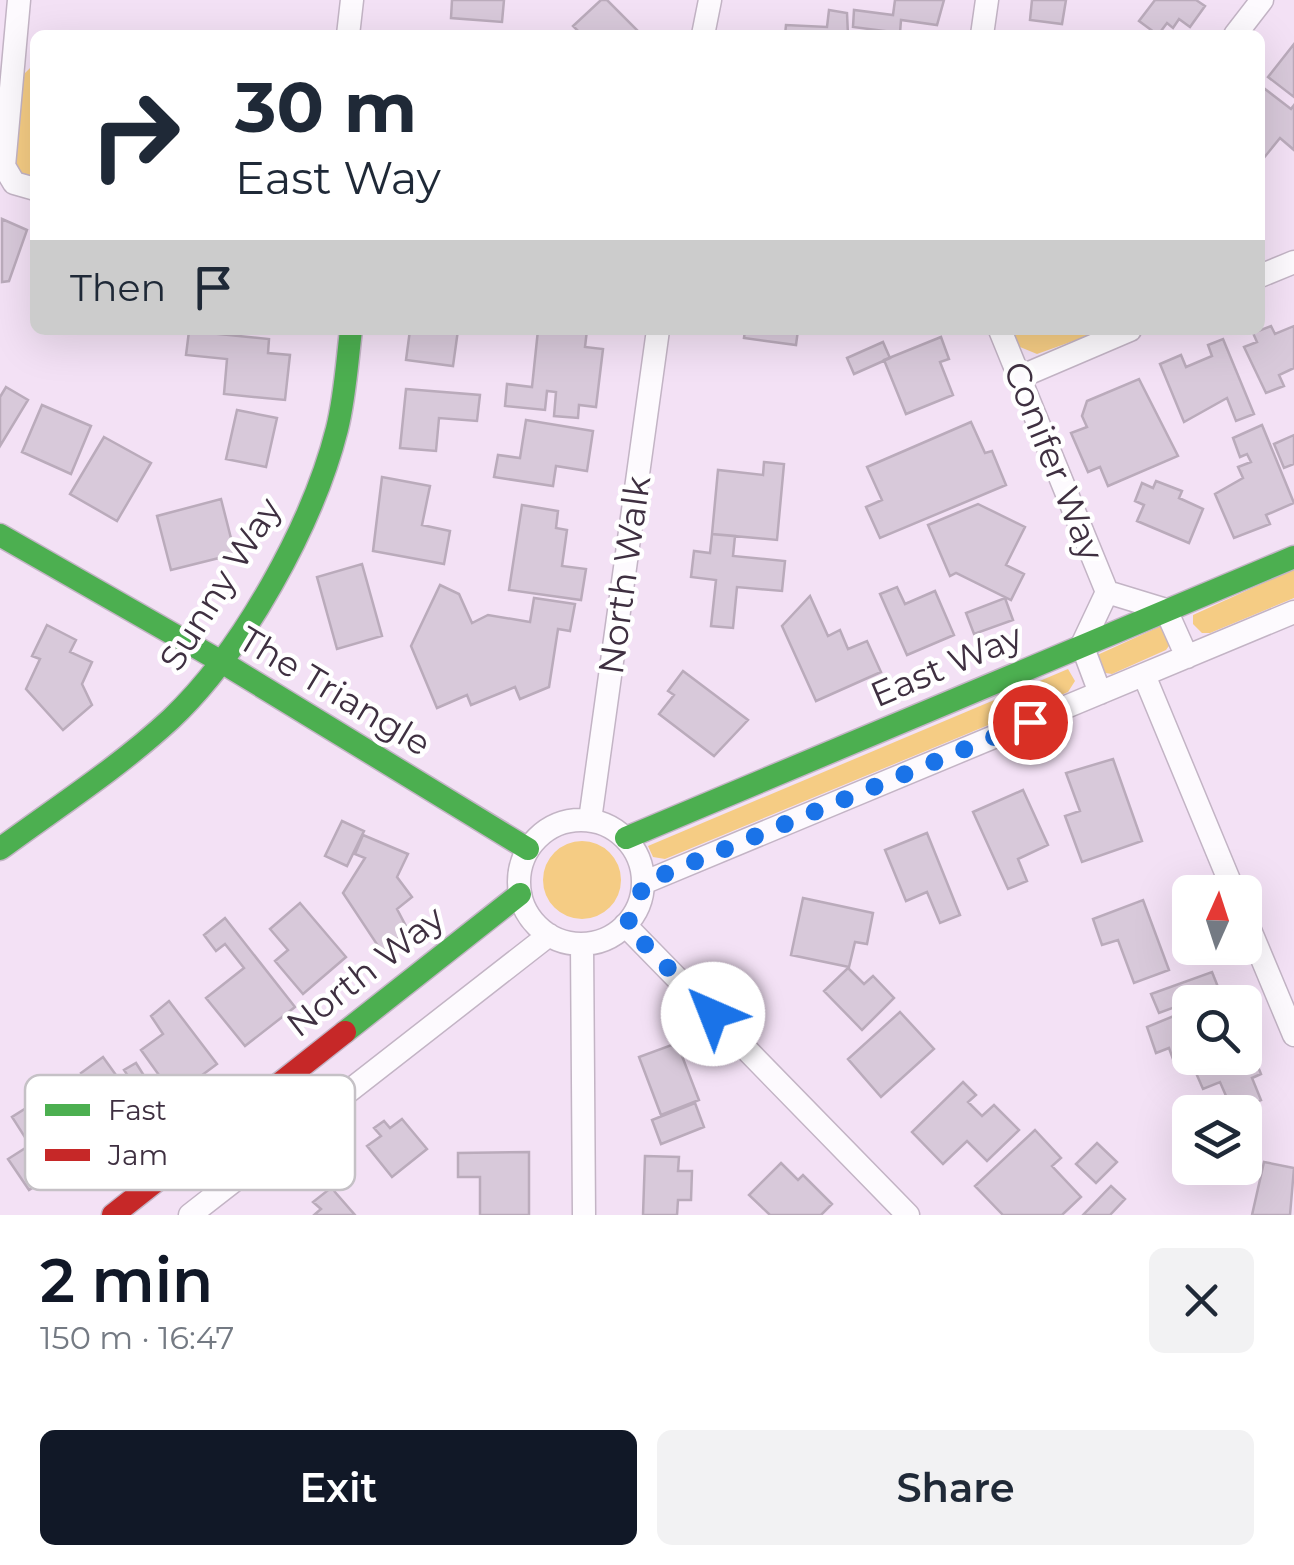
<!DOCTYPE html>
<html lang="en">
<head>
<meta charset="utf-8">
<style>
	:root { --surface:#fff; --page:#f2f2f3; --text:#1f2937; --muted:#747a83; --accent:#111827 }
	body { margin:0; font-family:Montserrat,sans-serif; background:var(--page); color:var(--text); height:100vh; display:flex; flex-direction:column; font-size:38px; white-space:nowrap }
	* { box-sizing:border-box; margin:0 }
	p { font-size:32px; color:var(--muted) }
	.icon { flex:none; width:55px; height:55px; fill:none; stroke:currentColor; stroke-width:2; stroke-linecap:round; stroke-linejoin:round }
	.map { position:relative; height:1215px; overflow:hidden }
	.sheet { display:flex; flex-direction:column; background:var(--surface); flex:1 }
	.sheet>* { flex:none }
	.guide { position:absolute; left:30px; top:30px; width:1235px; height:305px; border-radius:15px; box-shadow:0 10px 40px #0002; background:#fff; color:var(--text); overflow:hidden }
	.needle { width:65px; rotate:3deg }
	.buttons { position:absolute; left:1172px; top:875px; display:grid; gap:20px }
	.buttons a { display:grid; place-items:center; width:90px; height:90px; border-radius:15px; background:var(--surface); box-shadow:0 10px 40px #0002; font-size:50px }
	.pin { position:absolute; display:grid; place-items:center; width:85px; height:85px; color:#fff; margin:-42px; border:5px solid #fff; border-radius:50%; box-shadow:0 2px 10px #0007 }
	.me { position:absolute; width:110px; margin:-55px; rotate:316deg; stroke-linejoin:round; filter:drop-shadow(0 0 8px #0008) }
	.turn { display:flex; align-items:center; gap:35px; height:210px; padding:0 40px; font-size:45px }
	.turn .icon { width:130px; height:130px; stroke-width:2.5 }
	.turn b { display:block; font-size:70px; line-height:85px }
	.then { display:flex; align-items:center; height:95px; padding:0 40px; background:#0003; gap:20px; font-size:38px }
	.round { display:grid; place-items:center; flex:none; width:105px; height:105px; border-radius:15px; background:var(--page) }
	.headline { display:flex; align-items:center; justify-content:space-between; height:170px; padding:0 40px }
	h1 { font-size:60px; font-weight:600; line-height:75px; color:var(--accent) }
	.action { display:flex; gap:20px; margin-top:auto; padding:20px 40px }
	.action a { flex:1; height:115px; border-radius:15px; background:var(--accent); color:#fff; font-size:40px; font-weight:600; line-height:115px; text-align:center }
	.action a+a { background:var(--page); color:var(--text) }
	.map>svg:first-child { display:block }
	.green { fill:#f5cc84 }
	.building { fill:#d8c9da; stroke:#baabbb; stroke-width:2.5 }
	.lines { fill:none; stroke-linecap:round; stroke-linejoin:round }
	.street-casing { stroke:#c3b4c5; stroke-width:25 }
	.fast-casing { stroke:#c3b4c5; stroke-width:25 }
	.jam-casing { stroke:#c3b4c5; stroke-width:25 }
	.street { stroke:#fdfafe; stroke-width:22 }
	.fast { stroke:#4caf50; stroke-width:22 }
	.jam { stroke:#c62828; stroke-width:22 }
	.route { stroke:#1a73e8; stroke-width:18; stroke-dasharray:0 32.4 }
	.labels { text-anchor:middle; dominant-baseline:central; stroke-width:9; stroke-linejoin:round; paint-order:stroke }
	.street-label { font-size:35px; fill:#3f3041; stroke:#fff }
	.key { fill:#fff; stroke:#c5c1c6; stroke-width:2.5 }
	.key-label { font-size:28px; fill:#3f3041 }
</style>
</head>
<body>
<div class="map">
<svg width="1294" height="1215" viewBox="0 0 1294 1215">
	<rect width="100%" height="100%" fill="#f3e1f5"/>
	<path class="green" d="M35,63V181L23,177L14,164L22,76Z
		M1009,330H1104L1037,354L1020,347Z
		M1294,569V598L1210,633H1202L1193,624V615Z
		M1161,626L1171,643L1166,650L1112,674L1099,672L1095,656Z
		M1068,669L1075,681L1068,692L665,859L653,857L648,846Z
		M543 880a39 39 0 1 1 78 0a39 39 0 1 1-78 0Z"/>
	<path class="building" d="M452,0H504L502,22L451,18Z
		M601,0H607L640,33L582,35L573,26Z
		M895,0H944L937,25L901,20L900,33L853,27L854,10L893,15Z
		M1032,0H1066L1062,24L1030,20Z
		M1155,0H1196L1205,6L1190,27L1179,19L1173,28L1167,23L1158,35L1139,21Z
		M829,10L847,13L848,35H785L786,25L827,27Z
		M1294,44V97L1268,77Z
		M1265,89L1291,109L1294,105V150L1280,138L1263,159L1260,95Z
		M2,219L27,230L9,281L2,282Z
		M1271,326L1275,334L1294,326V368L1279,375L1284,386L1266,393L1244,347L1257,342L1253,333Z
		M410,330H458L453,366L406,360Z
		M538,330H587L585,347L603,349L596,407L579,405L578,418L554,416L556,392L547,391L545,410L505,406L507,384L532,387Z
		M745,330H798L796,345L744,338Z
		M189,331L269,339L268,353L290,355L285,400L224,394L227,359L186,355Z
		M941,337L949,359L940,362L953,395L906,414L884,360Z
		M1223,339L1254,414L1236,421L1227,398L1184,422L1160,364L1181,355L1186,367L1212,356L1208,345Z
		M883,342L890,358L854,374L847,358Z
		M1139,379L1178,456L1108,486L1100,467L1088,472L1071,433L1087,427L1082,416L1087,401Z
		M6,387L28,400L0,446V397Z
		M406,389L480,395L477,421L439,418L436,451L400,448Z
		M42,405L91,426L71,474L22,452Z
		M237,410L277,418L266,467L226,459Z
		M526,420L593,431L587,471L556,466L553,486L494,477L498,455L520,458Z
		M971,422L985,453L992,451L1006,485L880,538L866,507L882,500L867,467Z
		M1262,425L1294,503L1266,515L1270,524L1234,538L1215,494L1243,478L1238,467L1251,462L1247,454L1240,457L1233,438Z
		M1294,435V464L1284,468L1274,444Z
		M104,437L151,463L117,521L70,494Z
		M764,462L784,464L777,540L712,534L718,470L763,475Z
		M382,477L430,486L422,525L450,531L444,564L373,551Z
		M1156,481L1182,491L1179,498L1203,509L1189,543L1137,521L1144,505L1135,501L1142,483L1153,488Z
		M221,499L235,554L171,570L157,516Z
		M978,504L1025,527L1006,565L1024,574L1011,600L956,573L950,576L928,525Z
		M522,505L558,511L556,528L567,530L562,566L586,569L581,600L509,590Z
		M712,534L735,536L733,556L785,561L782,591L737,587L733,628L711,626L716,580L691,577L694,551L710,553Z
		M362,564L382,636L337,649L317,577Z
		M440,585L459,594L472,623L488,615L530,622L534,598L575,604L570,631L558,629L549,687L520,699L515,687L471,705L467,695L437,708L411,646Z
		M897,587L905,604L935,591L954,635L907,655L880,594Z
		M810,596L828,636L840,630L848,649L867,641L881,672L816,701L782,626Z
		M1005,598L1013,620L974,634L966,613Z
		M47,625L76,640L70,652L92,662L82,684L92,705L63,730L26,689L40,659L32,656Z
		M683,671L748,720L714,756L659,714L674,695L668,691Z
		M1113,759L1142,841L1082,862L1065,816L1080,811L1066,773Z
		M1023,790L1048,845L1018,859L1027,881L1008,889L973,812Z
		M342,821L364,831L347,866L325,856Z
		M927,833L960,915L940,923L927,892L906,901L885,850Z
		M363,835L408,854L397,877L412,897L397,909L408,930L382,952L343,893L365,858L355,854Z
		M803,898L873,913L867,944L855,942L849,967L791,955Z
		M1143,900L1169,970L1134,983L1118,940L1102,945L1093,919Z
		M300,903L346,957L303,994L275,961L288,950L270,929Z
		M225,918L295,1007L245,1046L206,998L244,968L225,944L216,951L204,935Z
		M848,968L864,984L873,976L894,998L862,1030L824,991Z
		M1212,972L1218,987L1199,994L1203,1002H1190V1056L1174,1062L1169,1048L1156,1053L1147,1027L1186,1011L1183,1004L1159,1013L1151,994Z
		M169,1001L217,1064L174,1096L141,1050L163,1034L151,1016Z
		M900,1012L934,1049L881,1097L848,1059Z
		M677,1043L699,1100L661,1115L639,1057Z
		M1251,1049L1261,1074L1252,1078L1261,1100L1233,1112L1220,1082L1203,1089L1196,1073L1231,1058H1245Z
		M103,1057L149,1121L97,1159L60,1108L90,1086L81,1073Z
		M136,1063L160,1101L149,1108L124,1070Z
		M963,1082L976,1095L968,1102L982,1116L994,1105L1019,1130L987,1161L967,1141L943,1164L912,1132Z
		M39,1100L78,1159L29,1190L8,1159L30,1145L12,1117Z
		M695,1103L704,1127L661,1144L652,1120Z
		M402,1119L427,1149L392,1177L367,1146L381,1136L374,1128L384,1121L390,1128Z
		M1035,1130L1061,1158L1052,1166L1081,1197L1062,1215H1003L975,1186Z
		M1097,1143L1117,1162L1096,1183L1076,1164Z
		M529,1152V1215H480V1177H458V1153Z
		M645,1156L679,1157L678,1171H692L691,1200H678L677,1215H643Z
		M1264,1162L1294,1168L1290,1215H1252Z
		M781,1163L798,1180L803,1175L832,1204L821,1215H770L749,1195Z
		M1111,1186L1125,1199L1110,1215H1083Z
		M332,1187L335,1192L355,1215H314L321,1209L313,1202Z"/>
	<g class="lines">
		<g class="street-casing">
			<path id="street" d="M19,0L4,166L14,183L35,189
				M348,35L352,0
				M703,35L710,0
				M982,35L987,0
				M1235,35L1262,0
				M1260,276L1294,262
				M1000,330L1107,592L1082,645L1100,693
				M1020,377L1130,330
				M1107,592L1166,610L1187,657
				M1144,675L1234,892
				M590,820L658,330
				M519 882a62 62 0 1 1 124 0a62 62 0 1 1-124 0Z
				M643,883L1294,612
				M1245,918L1294,1035
				M625,925L908,1215
				M582,944L584,1215
				M223,1128L254,1165
				M190,1215L549,935"/>
		</g>
		<g class="fast-casing">
			<path id="fast" d="M0,535L220,661L528,849
				M626,838L1294,557
				M0,849C57,807 118,768 171,719C243,651 313,524 337,429C345,397 347,363 351,330
				M345,1032L520,894"/>
		</g>
		<g class="jam-casing">
			<path id="jam" d="M113,1215L345,1032"/>
		</g>
		<use href="#street" class="street"/>
		<use href="#fast" class="fast"/>
		<use href="#jam" class="jam"/>
	</g>
	<g class="lines">
		<path class="route" d="M713,1014L626,925L638,906L643,883L1030,722"/>
	</g>
	<g class="labels">
		<g class="street-label">
			<text transform="translate(1054 461) rotate(68)">Conifer Way</text>
			<text transform="translate(624 575) rotate(-82)">North Walk</text>
			<text transform="translate(220 584) rotate(-58)">Sunny Way</text>
			<text transform="translate(946 665) rotate(-23)">East Way</text>
			<text transform="translate(335 691) rotate(31)">The Triangle</text>
			<text transform="translate(365 971) rotate(-38)">North Way</text>
		</g>
	</g>
	<rect x="25" y="1075" width="330" height="115" rx="15" class="key"/>
	<rect x="45" y="1104" width="45" height="12" fill="#4caf50"/>
	<rect x="45" y="1149" width="45" height="12" fill="#c62828"/>
	<g class="key-label">
		<text x="108" y="1120">Fast</text>
		<text x="108" y="1165">Jam</text>
	</g>
</svg>
<div class="buttons">
<a><svg class="needle" viewBox="-14 -14 28 28"><path d="M0-13l5 13h-10z" fill="#e53935"/><path d="M0 13l5-13h-10z" fill="#747a83"/></svg></a>
<a><svg class="icon" aria-label="search" viewBox="0 0 24 24"><circle cx="10" cy="10" r="6"/><path d="M15 15l6 6"/></svg></a>
<a><svg class="icon" aria-label="layers" viewBox="0 0 24 24"><path d="M12 4l9 5-9 5-9-5zM3 14l9 5 9-5"/></svg></a>
</div>
<div class="pin" style="left:1030px;top:722px;background:#d93025"><svg class="icon" aria-label="arrive" viewBox="0 0 24 24"><path d="M6 21V4h12l-3 4 3 4H6"/></svg></div>
<svg class="me" style="left:713px;top:1014px" viewBox="-20 -20 40 40"><circle r="19" fill="#fff"/><path d="M0-13L10 11 0 6-10 11z" fill="#1a73e8"/></svg>
<div class="guide">
<div class="turn"><svg class="icon" aria-label="right" viewBox="0 0 24 24"><path d="M7 20v-9h11M14 6l5 5-5 5"/></svg><div><b>30 m</b>East Way</div></div>
<div class="then">Then<svg class="icon" aria-label="arrive" viewBox="0 0 24 24"><path d="M6 21V4h12l-3 4 3 4H6"/></svg></div>
</div>
</div>
<section class="sheet">
<div class="headline"><div><h1>2 min</h1><p>150 m · 16:47</p></div><a class="round"><svg class="icon" aria-label="close" viewBox="0 0 24 24"><path d="M6 6l12 12M18 6L6 18"/></svg></a></div>
<div class="action"><a>Exit</a><a>Share</a></div>
</section>
</body>
</html>
